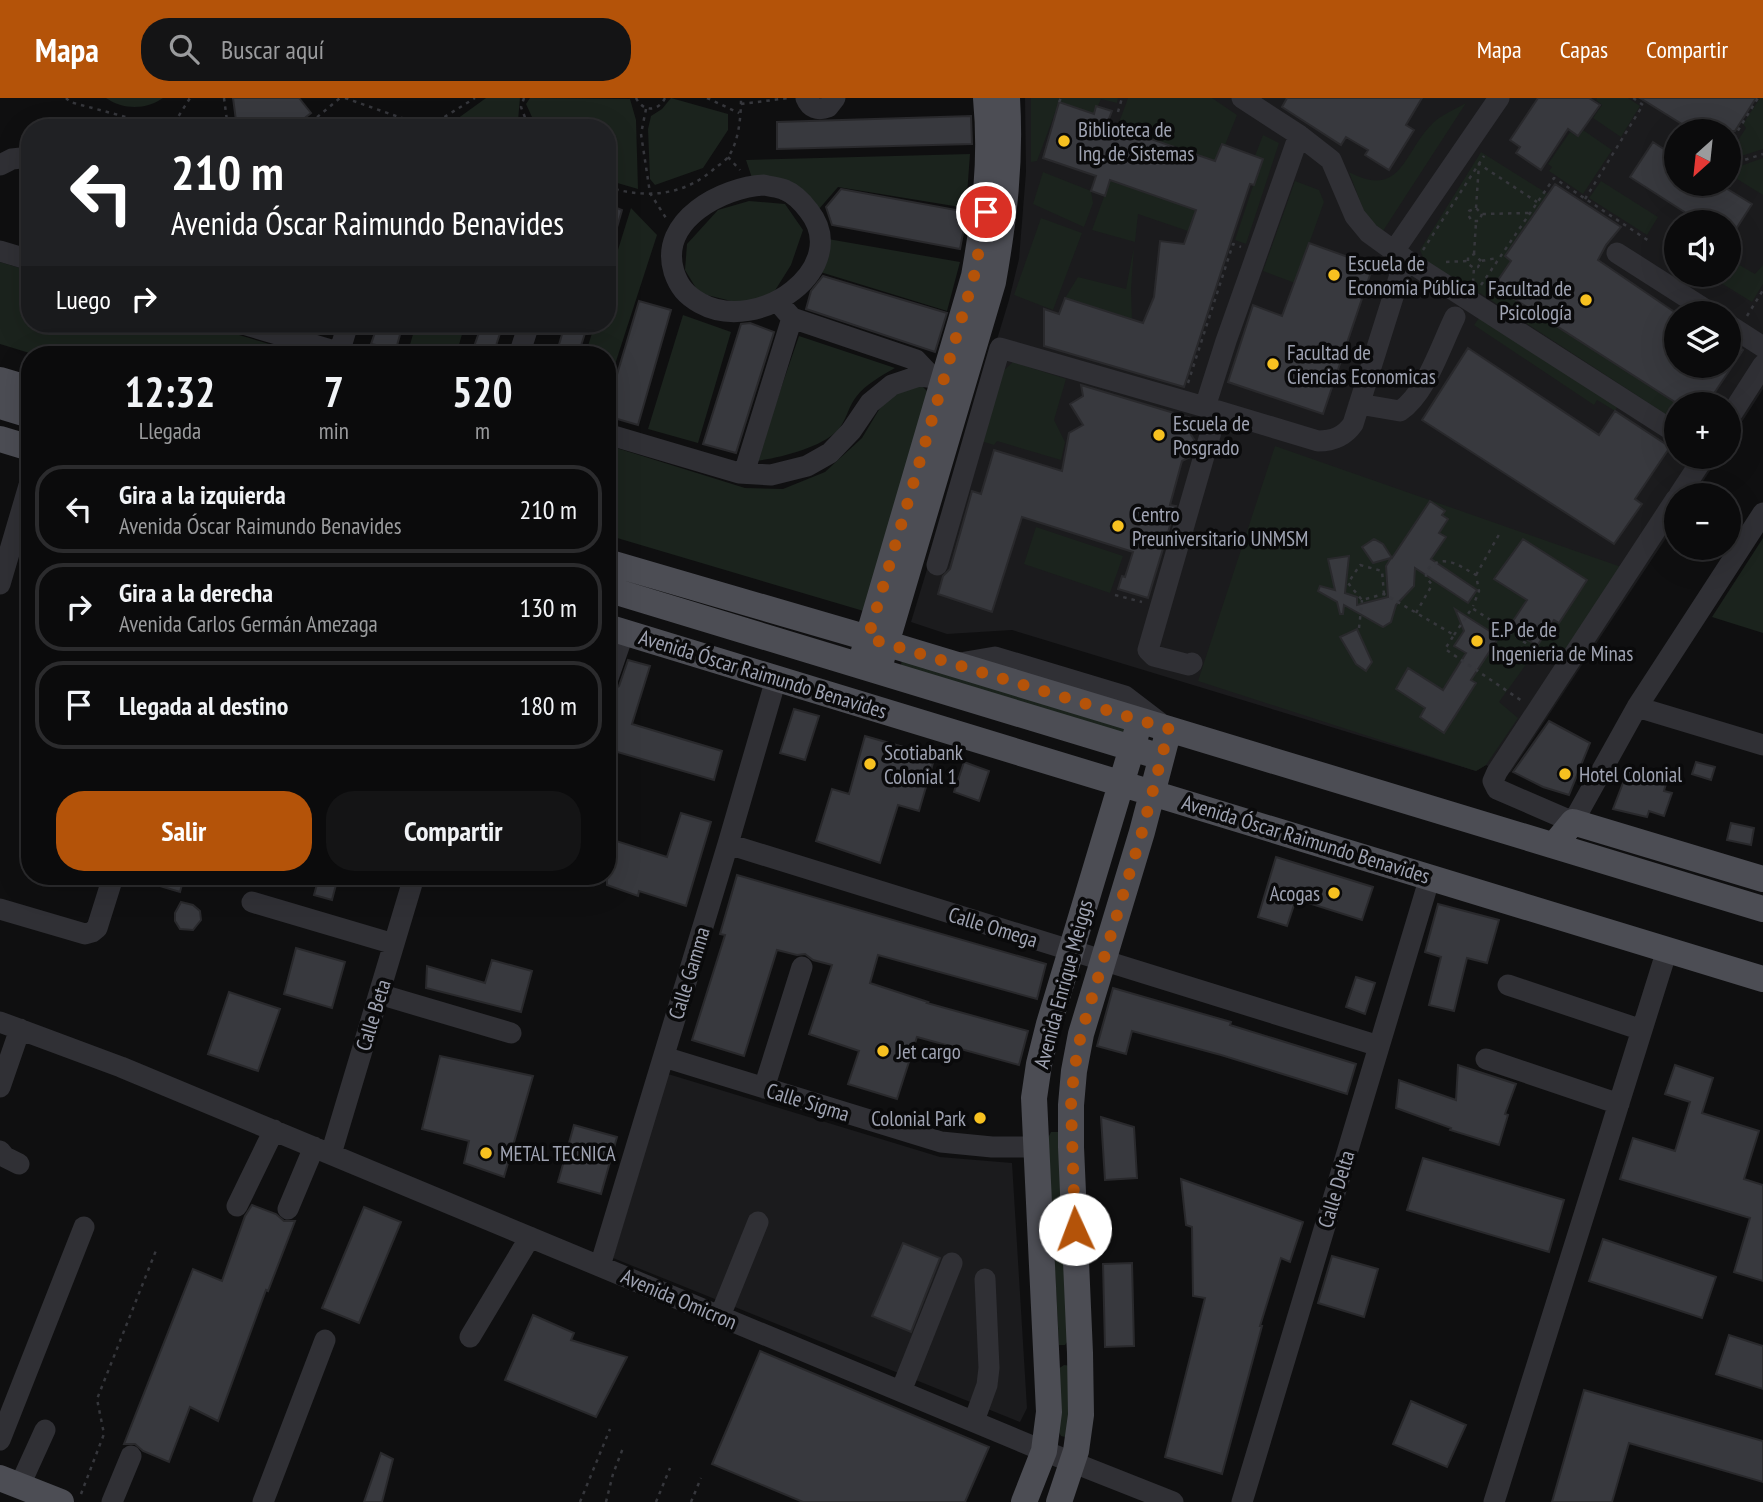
<!DOCTYPE html>
<html lang="es">
<head>
<meta charset="utf-8">
<style>
	:root { --surface:#0b0b0c; --page:#141415; --text:#f1f3f6; --muted:#9a9b9d; --line:#2b2b2d; --accent:#b45309 }
	body { margin:0; font-family:"PT Sans Narrow",sans-serif; background:var(--page); color:var(--text); height:100vh; display:flex; flex-direction:column; font-size:26px; white-space:nowrap }
	* { box-sizing:border-box; margin:0 }
	p { font-size:23px; color:var(--muted) }
	.icon { flex:none; width:38px; height:38px; fill:none; stroke:currentColor; stroke-width:2; stroke-linecap:round; stroke-linejoin:round }
	.map { position:relative; flex:1; overflow:hidden }
	.drawer { position:absolute; left:21px; top:248px; width:595px; height:539px; display:flex; flex-direction:column; background:var(--surface); border-radius:28px; box-shadow:0 7px 28px #0002,0 0 0 2px var(--line) }
	.drawer>* { flex:none }
	.top-card { position:absolute; left:21px; top:21px; width:595px; height:214px; border-radius:28px; box-shadow:0 7px 28px #0002,0 0 0 2px var(--line); background:#202124; color:#fff; overflow:hidden }
	.needle { width:46px; rotate:207deg }
	.controls { position:absolute; left:1664px; top:21px; display:grid; gap:14px }
	.controls a { display:grid; place-items:center; width:77px; height:77px; border-radius:50%; background:var(--surface); box-shadow:0 7px 28px #0002,0 0 0 2px var(--line); font-size:35px }
	.pin { position:absolute; display:grid; place-items:center; width:60px; height:60px; color:#fff; margin:-30px; border:4px solid #fff; border-radius:50%; box-shadow:0 2px 7px #0007 }
	.me { position:absolute; width:77px; margin:-38px; rotate:358deg; stroke-linejoin:round; filter:drop-shadow(0 0 5px #0008) }
	.turn { display:flex; align-items:center; gap:24px; height:147px; padding:0 35px; font-size:32px }
	.turn .icon { width:91px; height:91px; stroke-width:2.5 }
	.turn b { display:block; font-size:49px; line-height:60px }
	.then { display:flex; align-items:center; height:66px; padding:0 35px; background:#0003; gap:14px; font-size:26px }
	.eta { display:flex; justify-content:space-evenly; align-items:center; height:119px; text-align:center }
	.eta b { font-size:42px; font-weight:800; line-height:49px }
	.action { display:flex; gap:14px; margin-top:auto; padding:14px 35px }
	.action a { flex:1; height:80px; border-radius:28px; background:var(--accent); color:#fff; font-size:28px; font-weight:800; line-height:80px; text-align:center }
	.action a+a { background:var(--page); color:var(--text) }
	ul { padding:0; list-style:none }
	li { display:flex; align-items:center; gap:21px; height:88px; margin:0 14px 10px; padding:0 21px; border:4px solid var(--line); border-radius:28px }
	li div { flex:1 }
	li b { display:block; font-size:26px }
	li em { font-style:normal }
	header { display:flex; align-items:center; gap:42px; box-sizing:border-box; height:98px; padding:0 35px; background:var(--accent); color:#fff }
	header strong { font-size:33px }
	nav { display:flex; gap:38px; margin-inline-start:auto; font-size:24px }
	.search { width:490px; height:63px; background:var(--page); display:flex; align-items:center; gap:18px; box-sizing:border-box; padding:0 24px; border-radius:28px; color:var(--muted); font-size:26px }
	.map>svg:first-child { display:block }
	.built { fill:#1b1b1d; fill-rule:evenodd }
	.green { fill:#1b231d }
	.building { fill:#38393e; stroke:#29292c; stroke-width:2 }
	.lines { fill:none; stroke-linecap:round; stroke-linejoin:round }
	.path { stroke:#36373c; stroke-width:2.5; stroke-dasharray:3.5 5; stroke-linecap:butt }
	.minor { stroke:#303035; stroke-width:21 }
	.major { stroke:#4c4d54; stroke-width:26 }
	.route { stroke:#b45309; stroke-width:12; stroke-dasharray:0 21.6 }
	.poi-dot { fill:#f7c120; stroke:#0a0a0b; stroke-width:2.5 }
	.labels { text-anchor:middle; dominant-baseline:central; stroke-width:7; stroke-linejoin:round; paint-order:stroke }
	.poi-label { font-size:21px; fill:#9fa3b2; stroke:#0a0a0b; text-anchor:start }
	.street-label { font-size:21px; fill:#9fa3b2; stroke:#0a0a0b }
</style>
</head>
<body>
<header>
<strong>Mapa</strong>
<div class="search"><svg class="icon" aria-label="search" viewBox="0 0 24 24"><circle cx="10" cy="10" r="6"/><path d="M15 15l6 6"/></svg>Buscar aquí</div>
<nav><a>Mapa</a><a>Capas</a><a>Compartir</a></nav>
</header>
<div class="map">
<svg width="1763" height="1404" viewBox="0 0 1763 1404">
	<rect width="100%" height="100%" fill="#0f0f10"/>
	<path class="built" d="M1025,0H1763V291L1729,344V306H1676V359H1719L1694,397H1676V425L1511,674L1503,676L1486,667L1476,673L1012,532L947,536L911,524L1009,202L1019,161L1026,74ZM1676,33H1729V86H1676ZM1676,124H1729V177H1676ZM1676,215H1729V268H1676Z
		M668,976L940,1059L1012,1065L1027,1310L1020,1324L613,1160Z"/>
	<path class="green" d="M106,0H163C146,12 123,12 106,0Z
		M486,0H520L518,23L521,30H460L457,21Z
		M530,0L630,1L636,22L638,91L607,82V30H537L526,6Z
		M671,0L728,16V32L703,70L655,87L650,81L648,31L651,18L662,11Z
		M1031,0H1118L1117,5L1101,1L1094,16L1059,4L1037,63L1031,64Z
		M1128,0H1212L1237,17L1225,47L1221,46L1215,63L1117,30Z
		M1597,0H1628L1640,8L1621,39L1593,20L1602,7L1596,2Z
		M1760,0H1763V51L1729,62V56L1746,30L1743,26Z
		M1466,5L1383,133L1366,119L1349,74C1402,102 1403,54 1433,25C1441,17 1456,11 1466,5Z
		M1583,32L1612,52L1583,96L1549,73L1552,69L1548,66L1570,34L1578,39Z
		M1263,37L1279,45L1246,146L1235,142L1262,61L1255,58Z
		M1481,54L1548,96L1505,158L1511,163L1494,188L1678,306L1676,323L1480,195L1478,197L1425,164L1420,152Z
		M970,56L966,110L838,89L819,111L752,80L746,62Z
		M1763,60V97L1729,76V72Z
		M1043,74L1091,93L1093,105L1084,129L1033,106Z
		M1110,82L1196,112L1188,133L1138,116L1135,144L1092,132Z
		M1295,83L1319,92L1324,104L1295,185L1263,173Z
		M1601,83L1658,119L1647,137L1589,100Z
		M749,103L785,106L803,132L791,167L769,202L735,204L699,195L685,172L687,146L718,112Z
		M631,110L657,137L607,291V257H585L595,226H607V187Z
		M1041,120L1082,135L1053,212L1014,197Z
		M828,141L960,164L947,213L817,173Z
		M1134,149L1131,192L1132,221L1065,200L1078,179L1126,191Z
		M1729,161L1755,176L1763,167V186L1752,204L1708,177H1729Z
		M0,164L30,173V226H202L306,257H36L0,246Z
		M683,217L731,234L698,345L648,331Z
		M1481,217L1619,306L1615,313L1597,302L1594,307L1474,227Z
		M416,226H465L456,257H407Z
		M799,238L895,270C881,278 866,286 856,299C848,309 846,324 837,333C820,350 779,360 756,363Z
		M1013,264L1066,281L1054,322L1065,344L1061,362L997,343L994,347L981,343L1002,274Z
		M921,287L929,295L867,514L607,437V347L745,390L783,391L825,374L862,340L886,300Z
		M1275,348L1630,472L1561,564L1538,550L1499,604L1518,620L1486,667L1476,673L1198,583Z
		M1036,429L1123,458L1110,495L1024,466Z
		M1763,440V535L1712,519Z
		M902,561L1125,629L1123,640L900,573Z
		M1051,1034H1058L1070,1240L1065,1247H1059L1048,1040Z
		M1064,1267L1072,1268L1070,1340L1061,1338L1056,1328L1055,1273Z"/>
	<path class="building" d="M233,0H299L311,15L292,30H237Z
		M1287,0H1422L1406,27L1414,32L1389,72L1365,57L1368,52L1346,39L1341,47L1282,9Z
		M1538,0H1589L1600,7L1578,38L1568,31L1541,72L1516,55L1520,49L1510,42Z
		M1640,0H1756L1735,33H1693Z
		M1059,4L1094,16L1096,8L1112,13L1107,26L1215,63L1222,46L1263,61L1254,87L1250,86L1232,140L1184,289L1044,248V211L1059,216L1065,200L1143,225L1154,199L1160,143L1184,146L1196,112L1110,82L1105,98L1091,93L1096,78L1043,60Z
		M971,18L972,46L777,51V24Z
		M1653,44L1676,59V86H1719L1752,106L1729,142V124H1700L1630,79Z
		M1555,86L1621,129L1606,147L1598,162L1676,215V268H1729V243L1743,252L1707,306H1678L1494,188L1511,163L1505,158Z
		M841,91L967,114L960,151L832,127L826,109Z
		M607,106L622,112L611,150L607,149Z
		M1309,145L1373,168L1323,316L1228,284L1253,207L1282,218Z
		M823,178L947,215L935,254L806,211L811,193Z
		M639,203L671,212L638,327L607,318V310Z
		M750,225L774,234L736,355L703,346L741,226Z
		M378,226H403L396,251L371,246Z
		M482,226H503L493,257H471Z
		M565,226H588L578,257H556Z
		M1468,250L1599,337L1615,313L1670,349L1635,401L1642,406L1614,446L1422,322Z
		M1081,287L1194,321L1190,335L1195,343L1190,359L1182,363L1170,407L1176,408L1148,500L1118,491L1122,478L1125,479L1133,454L1022,419L992,514L938,496L943,478L950,471L972,393L981,396L994,352L1062,373L1069,335L1083,327L1070,306L1083,298Z
		M1430,403L1445,413L1442,417L1448,421L1439,435L1446,439L1431,461L1477,492L1468,505L1415,470L1414,488L1396,507L1391,524L1383,529L1344,507L1343,516H1340L1337,504L1318,493L1320,488L1335,492L1328,461L1349,458L1345,495L1357,499V507L1388,499L1386,468L1391,460L1373,465L1362,449L1374,441L1383,446L1392,460Z
		M1523,441L1587,482L1559,525L1554,522L1537,548L1509,529L1527,502L1494,481Z
		M1455,511L1499,539L1471,582L1476,585L1444,635L1420,619L1425,610L1396,591L1408,570L1443,592L1466,555L1454,548L1464,533Z
		M1357,531L1372,564L1366,573L1356,566L1340,539Z
		M628,562L650,568L632,626L722,653L714,682L607,651V603L609,596L619,588Z
		M794,611L819,618L805,662L780,655Z
		M1549,623L1590,645L1569,697L1543,689L1513,674Z
		M865,638L935,658L919,713L898,707L880,765L816,743L832,691L849,696Z
		M964,664L989,673L979,703L954,694Z
		M1696,664L1715,669L1711,682L1692,676Z
		M1628,672L1667,682L1664,693L1672,695L1664,718L1649,713L1647,719L1613,711Z
		M681,715L711,724L686,808L639,793L638,798L607,787V740L667,759Z
		M1731,725L1754,730L1751,747L1727,742Z
		M1276,759L1373,789L1362,822L1296,801L1287,828L1258,819Z
		M737,777L1046,866L1037,901L878,857L870,885L928,904L927,905L1028,933L1019,967L917,939L897,1001L848,986L859,953L809,936L832,867L813,862L805,856L797,857L777,852L744,958L692,942L725,837L720,836Z
		M141,779H184L180,794L140,782Z
		M319,779H338L332,802L314,797Z
		M181,804L193,807L200,813L201,822L193,832L180,831L175,823V815Z
		M1438,806L1499,822L1487,865L1467,860L1454,913L1429,907L1441,859L1425,854Z
		M296,850L345,864L332,910L284,896Z
		M492,862L532,873L521,914L426,890L427,868L485,885Z
		M1356,879L1375,885L1365,916L1346,909Z
		M1113,890L1231,924L1230,927L1356,966L1347,996L1221,957L1132,933L1126,956L1097,948Z
		M229,894L280,911L258,973L208,956Z
		M440,958L533,978L504,1079L464,1065L469,1043L422,1031Z
		M1458,967L1516,986L1505,1016L1508,1017L1499,1047L1450,1032L1451,1030L1396,1010L1399,982L1456,1002Z
		M1675,967L1713,980L1702,1015L1759,1033L1744,1081L1763,1087V1183L1734,1174L1750,1120L1620,1081L1633,1040L1675,1053L1690,1004L1665,996Z
		M1101,1019L1134,1029L1137,1080L1105,1082Z
		M574,1027L617,1039L601,1096L558,1084Z
		M1423,1060L1564,1102L1549,1154L1407,1112Z
		M1181,1081L1303,1124L1290,1164L1281,1160L1260,1228H1262L1222,1376L1165,1359L1205,1200L1193,1198L1192,1129L1186,1127Z
		M252,1107L276,1116L284,1123H295L268,1193L266,1192L218,1323L190,1309L169,1364L143,1353L135,1346H124L193,1171L222,1183L245,1118Z
		M364,1109L401,1124L359,1225L322,1210Z
		M1603,1141L1716,1179L1702,1220L1589,1183Z
		M903,1145L940,1160L911,1234L872,1218Z
		M1332,1158L1378,1171L1364,1219L1318,1205Z
		M1132,1165L1134,1248L1105,1249L1103,1166Z
		M533,1217L574,1235L571,1242L627,1259L596,1319L505,1282Z
		M1729,1237L1763,1248V1291L1716,1276Z
		M760,1253L989,1349L965,1404H803L712,1366Z
		M1584,1292L1763,1343V1384L1629,1345L1612,1404H1552Z
		M1411,1303L1466,1327L1447,1369L1393,1346Z
		M381,1355L393,1361L382,1404H364Z"/>
	<g class="lines">
		<path class="path" d="M66,0L70,4L167,30
			M224,0L228,30
			M345,0L430,30
			M524,0L521,9L529,30
			M636,0C643,14 658,14 665,0
			M707,0L739,15
			M1059,4L1061,0
			M741,6L789,0
			M646,11L641,36L650,95L666,120
			M1118,14L1122,0
			M430,28L475,0
			M166,29L178,19L190,0
			M123,30L126,19
			M304,30L340,0
			M1729,47L1758,0
			M728,59L740,72
			M1729,67L1763,56
			M607,89C647,101 684,98 715,70C719,67 725,63 728,59C739,44 741,18 741,0
			M1585,101L1643,7L1633,0
			M1476,110L1479,66L1537,104
			M1482,116L1479,123H1472L1468,117L1469,113L1476,110L1482,116L1529,115
			M1423,152L1484,58
			M1474,156L1476,124
			M1481,163L1474,156L1468,159V166L1474,170L1478,169L1481,163L1497,160
			M1446,164L1467,163
			M1473,184L1474,170
			M1481,187L1554,80L1649,143
			M1747,218L1763,192
			M1188,285L1233,146L1241,149
			M1476,477L1501,433
			M1384,496L1382,473L1360,467L1348,485L1362,502L1384,496L1454,537L1445,551L1522,603
			M1115,497L1142,504
			M1416,515L1432,487L1426,479V473C1442,454 1458,467 1476,477L1479,493L1473,508
			M1359,530L1362,502
			M1454,537L1472,510L1550,561
			M81,1396L104,1336L97,1301L157,1150
			M580,1404L610,1331
			M606,1404L613,1376L623,1350
			M656,1404L670,1370
			M691,1404L701,1380"/>
		<path class="minor" d="M806,0C810,10 818,13 828,9L835,0
			M1242,0L1299,37L1331,62L1355,118L1369,135L1405,161L1676,335
			M0,67L12,61L30,59
			M764,87C771,89 779,89 785,92C795,96 803,105 809,113C853,169 759,238 700,205C686,197 679,189 674,174C658,122 723,89 764,87Z
			M0,153L30,162
			M1394,153L1499,0
			M1617,155L1711,215
			M778,204L792,220L916,262L933,280
			M243,226L348,257
			M1729,227L1763,249
			M339,255L348,226
			M519,257L529,226
			M1359,306L1400,313C1426,296 1441,247 1455,219
			M1205,309L1318,343C1333,343 1344,339 1353,326L1405,161
			M1729,320L1763,267
			M607,336L739,375L771,377L807,368L830,355L851,333L870,305L892,287L919,278L945,281
			M744,375L792,220
			M1679,397L1704,359
			M1676,401L1497,674L1493,683L1497,691L1573,724L1637,609L1763,415
			M937,467L1000,250L1205,309L1226,243L1299,37
			M0,486L30,384
			M1192,565L1189,567L1154,558L1148,552L1217,313
			M954,566L995,559L1125,598L1159,624
			M607,583L624,534
			M1637,609L1763,647
			M728,746L1379,948
			M252,804L394,846
			M0,811L85,836L92,834L97,830L113,779
			M1508,887L1642,932
			M379,896L511,935
			M0,924L121,969L1044,1353L1173,1404
			M664,959L941,1044L992,1049H1037
			M1486,961L1619,1006
			M0,989L20,931
			M764,990L802,869
			M0,1053L5,1059L19,1066
			M331,1056L414,779
			M237,1108L274,1032
			M288,1111L314,1049
			M600,1168L728,746L776,581
			M720,1218L758,1124
			M470,1239L530,1139
			M901,1293L952,1165
			M974,1323L987,1287L989,1270L985,1181
			M0,1342L84,1129
			M20,1387L45,1332
			M112,1404L131,1358
			M263,1404L325,1242
			M1242,1404L1430,779
			M1494,1404L1667,852"/>
		<path class="major" d="M0,282L30,291
			M0,308L30,317
			M0,341L30,350
			M607,464L868,540L1763,811
			M607,491L1148,655
			M607,529L1763,881
			M860,567L974,178C985,115 992,64 986,0
			M878,573L993,184C1004,122 1011,63 1007,0
			M1554,747L1573,724L1763,781
			M0,1380L61,1404
			M1024,1404L1044,1353L1049,1314L1034,1000L1039,966L1049,926L1140,623
			M1059,1404L1076,1353L1081,1317L1080,1255L1071,1049V1007L1074,973L1081,936L1142,734L1169,631"/>
	</g>
	<g class="lines">
		<path class="route" d="M986,114L974,178L868,540L1169,631L1142,734L1081,936L1074,973L1071,1007L1075,1131"/>
	</g>
	<g class="poi-dot">
		<circle cx="1064" cy="43" r="7"/>
		<circle cx="1334" cy="177" r="7"/>
		<circle cx="1586" cy="202" r="7"/>
		<circle cx="1273" cy="266" r="7"/>
		<circle cx="1159" cy="337" r="7"/>
		<circle cx="1118" cy="428" r="7"/>
		<circle cx="1477" cy="543" r="7"/>
		<circle cx="870" cy="666" r="7"/>
		<circle cx="1565" cy="676" r="7"/>
		<circle cx="1334" cy="795" r="7"/>
		<circle cx="883" cy="953" r="7"/>
		<circle cx="980" cy="1020" r="7"/>
		<circle cx="486" cy="1055" r="7"/>
	</g>
	<g class="labels">
		<g class="poi-label">
			<text x="1078" y="31">Biblioteca de<tspan x="1078" dy="24">Ing. de Sistemas</tspan></text>
			<text x="1348" y="165">Escuela de<tspan x="1348" dy="24">Economia Pública</tspan></text>
			<text x="1572" y="190" text-anchor="end">Facultad de<tspan x="1572" dy="24">Psicología</tspan></text>
			<text x="1287" y="254">Facultad de<tspan x="1287" dy="24">Ciencias Economicas</tspan></text>
			<text x="1173" y="325">Escuela de<tspan x="1173" dy="24">Posgrado</tspan></text>
			<text x="1132" y="416">Centro<tspan x="1132" dy="24">Preuniversitario UNMSM</tspan></text>
			<text x="1491" y="531">E.P de de<tspan x="1491" dy="24">Ingenieria de Minas</tspan></text>
			<text x="884" y="654">Scotiabank<tspan x="884" dy="24">Colonial 1</tspan></text>
			<text x="1579" y="676">Hotel Colonial</text>
			<text x="1320" y="795" text-anchor="end">Acogas</text>
			<text x="897" y="953">Jet cargo</text>
			<text x="966" y="1020" text-anchor="end">Colonial Park</text>
			<text x="500" y="1055">METAL TECNICA</text>
		</g>
		<g class="street-label">
			<text transform="translate(763 576) rotate(17)">Avenida Óscar Raimundo Benavides</text>
			<text transform="translate(1306 741) rotate(17)">Avenida Óscar Raimundo Benavides</text>
			<text transform="translate(993 829) rotate(17)">Calle Omega</text>
			<text transform="translate(689 875) rotate(-73)">Calle Gamma</text>
			<text transform="translate(1063 886) rotate(-75)">Avenida Enrique Meiggs</text>
			<text transform="translate(373 917) rotate(-73)">Calle Beta</text>
			<text transform="translate(808 1004) rotate(17)">Calle Sigma</text>
			<text transform="translate(1336 1091) rotate(-73)">Calle Delta</text>
			<text transform="translate(679 1201) rotate(23)">Avenida Omicron</text>
		</g>
	</g>
</svg>
<div class="controls">
<a><svg class="needle" viewBox="-14 -14 28 28"><path d="M0-13l5 13h-10z" fill="#e53935"/><path d="M0 13l5-13h-10z" fill="#9a9b9d"/></svg></a>
<a><svg class="icon" aria-label="sound" viewBox="0 0 24 24"><path d="M4 9h4l5-4v14l-5-4H4zM17 9q2 3 0 6"/></svg></a>
<a><svg class="icon" aria-label="layers" viewBox="0 0 24 24"><path d="M12 4l9 5-9 5-9-5zM3 14l9 5 9-5"/></svg></a>
<a>+</a>
<a>−</a>
</div>
<div class="pin" style="left:986px;top:114px;background:#d93025"><svg class="icon" aria-label="arrive" viewBox="0 0 24 24"><path d="M6 21V4h12l-3 4 3 4H6"/></svg></div>
<svg class="me" style="left:1075px;top:1131px" viewBox="-20 -20 40 40"><circle r="19" fill="#fff"/><path d="M0-13L10 11 0 6-10 11z" fill="#b45309"/></svg>
<div class="top-card">
<div class="turn"><svg class="icon" aria-label="left" viewBox="0 0 24 24"><path d="M17 20v-9H6M10 6l-5 5 5 5"/></svg><div><b>210 m</b>Avenida Óscar Raimundo Benavides</div></div>
<div class="then">Luego<svg class="icon" aria-label="right" viewBox="0 0 24 24"><path d="M7 20v-9h11M14 6l5 5-5 5"/></svg></div>
</div>
<section class="drawer">
<div class="eta">
<div><b>12:32</b><p>Llegada</p></div>
<div><b>7</b><p>min</p></div>
<div><b>520</b><p>m</p></div>
</div>
<ul>
<li><svg class="icon" aria-label="left" viewBox="0 0 24 24"><path d="M17 20v-9H6M10 6l-5 5 5 5"/></svg><div><b>Gira a la izquierda</b><p>Avenida Óscar Raimundo Benavides</p></div><em>210 m</em></li>
<li><svg class="icon" aria-label="right" viewBox="0 0 24 24"><path d="M7 20v-9h11M14 6l5 5-5 5"/></svg><div><b>Gira a la derecha</b><p>Avenida Carlos Germán Amezaga</p></div><em>130 m</em></li>
<li><svg class="icon" aria-label="arrive" viewBox="0 0 24 24"><path d="M6 21V4h12l-3 4 3 4H6"/></svg><div><b>Llegada al destino</b></div><em>180 m</em></li>
</ul>
<div class="action"><a>Salir</a><a>Compartir</a></div>
</section>
</div>
</body>
</html>
